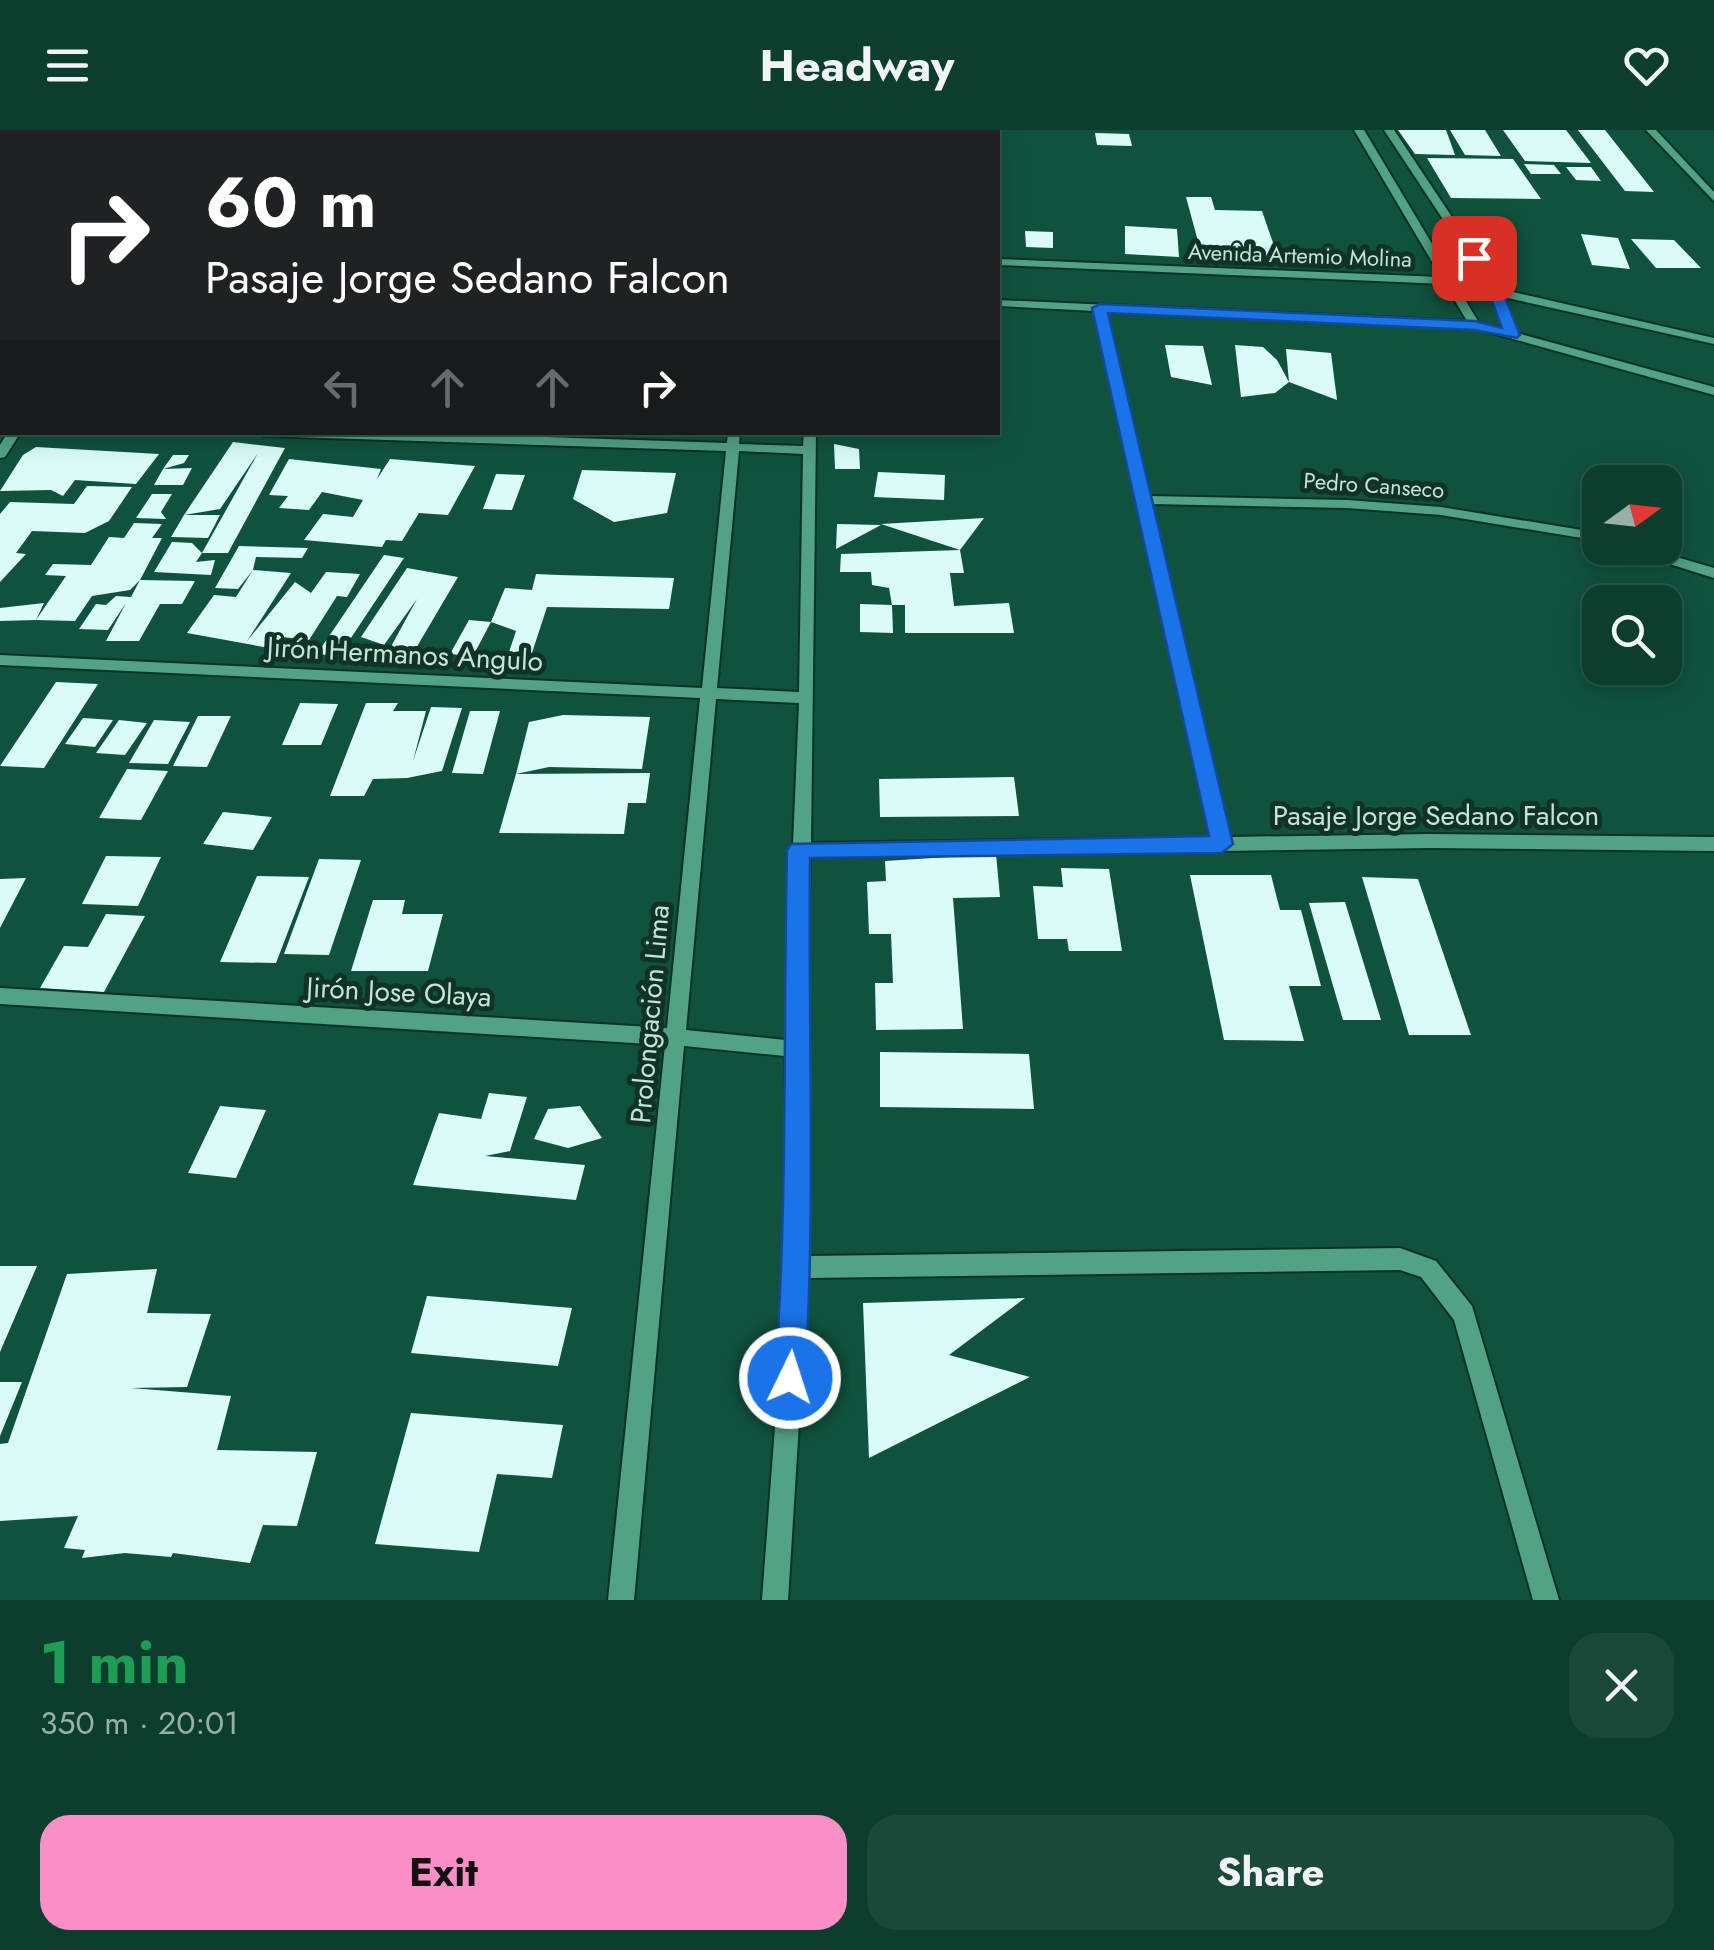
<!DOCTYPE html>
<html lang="en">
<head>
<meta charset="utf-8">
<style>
	:root { --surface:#0c3e2e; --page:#1a493a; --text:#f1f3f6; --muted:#9aaeaa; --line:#2c574a; --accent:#fa8fc8 }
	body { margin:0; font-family:Jost,sans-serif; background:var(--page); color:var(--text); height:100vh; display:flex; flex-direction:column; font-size:38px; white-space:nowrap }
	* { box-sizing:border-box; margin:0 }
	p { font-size:32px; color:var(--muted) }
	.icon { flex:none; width:55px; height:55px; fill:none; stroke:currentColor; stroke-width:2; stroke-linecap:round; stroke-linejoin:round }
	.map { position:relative; height:1470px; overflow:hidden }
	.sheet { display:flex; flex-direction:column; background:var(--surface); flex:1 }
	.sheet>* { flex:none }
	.guide { position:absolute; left:0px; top:0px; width:1000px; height:305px; box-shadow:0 5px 25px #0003,0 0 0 2px var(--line); background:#202124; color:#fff; overflow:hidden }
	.needle { width:65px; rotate:75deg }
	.controls { position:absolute; left:1582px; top:335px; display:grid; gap:20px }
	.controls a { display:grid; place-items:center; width:100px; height:100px; border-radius:20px; background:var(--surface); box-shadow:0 5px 25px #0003,0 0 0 2px var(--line); font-size:50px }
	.pin { position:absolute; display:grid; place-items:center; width:85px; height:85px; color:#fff; margin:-42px; border-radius:20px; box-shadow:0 5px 15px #0006 }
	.me { position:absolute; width:110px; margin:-55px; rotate:4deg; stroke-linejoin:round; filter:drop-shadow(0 0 8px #0008) }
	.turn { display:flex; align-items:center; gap:35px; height:210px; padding:0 40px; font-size:45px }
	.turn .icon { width:130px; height:130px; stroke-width:2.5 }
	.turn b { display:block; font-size:70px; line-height:85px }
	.lanes { display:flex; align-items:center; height:95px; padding:0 40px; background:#0003; justify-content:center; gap:50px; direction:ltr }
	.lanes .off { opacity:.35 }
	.round { display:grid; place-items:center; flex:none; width:105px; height:105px; border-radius:30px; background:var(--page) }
	.overview { display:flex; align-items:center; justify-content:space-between; height:170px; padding:0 40px }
	h1 { font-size:60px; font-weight:700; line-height:75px; color:#1e9e55 }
	.cta { display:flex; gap:20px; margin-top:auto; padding:20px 40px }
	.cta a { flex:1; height:115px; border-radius:30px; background:var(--accent); color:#111; font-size:40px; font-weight:700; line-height:115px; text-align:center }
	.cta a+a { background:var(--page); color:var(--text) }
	header { display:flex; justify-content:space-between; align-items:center; height:130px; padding:0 40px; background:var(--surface); font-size:45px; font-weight:700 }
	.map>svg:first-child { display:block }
	.building { fill:#dafcf8 }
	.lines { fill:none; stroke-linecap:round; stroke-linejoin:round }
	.minor-casing { stroke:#073426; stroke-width:4 }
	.minor { fill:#52a285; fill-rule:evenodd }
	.route { fill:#1a73e8; stroke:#114b97; stroke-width:2.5 }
	.labels { text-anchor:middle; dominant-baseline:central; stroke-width:10; stroke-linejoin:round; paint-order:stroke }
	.far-street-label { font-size:22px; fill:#c0e6d6; stroke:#113327 }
	.street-label { font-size:28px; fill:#c0e6d6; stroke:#113327 }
</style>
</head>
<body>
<header><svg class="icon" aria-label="menu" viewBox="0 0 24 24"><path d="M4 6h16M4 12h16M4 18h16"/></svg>Headway<svg class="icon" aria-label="heart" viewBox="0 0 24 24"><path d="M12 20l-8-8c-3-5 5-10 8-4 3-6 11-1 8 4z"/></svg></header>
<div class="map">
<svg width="1714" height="1470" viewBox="0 0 1714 1470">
	<rect width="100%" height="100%" fill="#10523e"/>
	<path class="building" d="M1398,0H1446L1455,25L1415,24Z
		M1450,0H1485L1501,26L1465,25Z
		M1503,0H1566L1591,33L1525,31Z
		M1578,0H1605L1654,62L1625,61Z
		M1095,3L1129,4L1132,16L1097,15Z
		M1427,28L1513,29L1541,69L1451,68Z
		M1524,34L1554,35L1561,44H1531Z
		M1566,37H1591L1601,51L1576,50Z
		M1186,67H1211L1215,80L1262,81L1280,133L1229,131L1225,116L1199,115Z
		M1125,96L1177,99L1179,127L1125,124Z
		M1025,101L1053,102V118L1026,117Z
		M1581,104L1618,108L1630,139L1592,135Z
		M1631,109L1674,110L1701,138H1656Z
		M1165,215L1203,216L1212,255L1171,247Z
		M1235,215L1263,217L1277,230L1289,252L1286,219L1331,223L1337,270L1289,252L1275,263L1241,267Z
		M233,312L285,318L228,423H202L258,323L220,379L184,385Z
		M834,314L859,319L860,339H835Z
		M36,317L159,324L136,354L75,350L63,366L51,360L0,361L23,325Z
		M173,325H189L184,333L163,339L192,338L183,355H154L163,339Z
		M289,329L381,339L377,349L390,329L475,336L448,385L419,383L402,411L386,410L382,417L304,410L323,384L353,387L363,370L322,362L309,380L279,378L288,366L269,365Z
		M582,340L676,343L667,383L614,392L573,369Z
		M878,342L945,345L944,370L874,367Z
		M496,344L525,345L512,380L483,379Z
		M87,356L132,357L109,391L85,403L32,401L16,423L26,424L0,452V384L10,372L74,374Z
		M152,364H172L161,382L166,389L136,388Z
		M184,385H220L208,408L171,407Z
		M984,388L960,420L964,443H950L954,476L1009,473L1014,503H905V475H892L889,458L872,455L871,442H840L841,424L960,420L881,394Z
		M134,393L162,394L152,408H162L140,450L130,460L92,466L75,491L36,490L66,446L45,445L53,434L91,435L109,407L124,408Z
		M837,394L881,395L836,419Z
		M172,412L192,413L202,423L196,432L215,430L211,445L154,442Z
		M239,416L308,418L302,428L256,427L253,440L238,459L215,458Z
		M384,425L404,428L339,526L317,524Z
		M407,438L458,447L412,525L388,522L417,469L384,515L361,507Z
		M253,440L291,443L247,511L295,452L311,463L326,442L360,444L347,467L337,466L309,510L282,507L269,518L187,503L214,465L236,467Z
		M536,444L558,445L674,448L669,479L547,477L530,529L507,528L516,501L491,492L505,458L532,460Z
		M140,450L195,451L182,474H160L139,511H106L126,473L108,500L79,499L96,474L106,475L116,466L131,467Z
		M44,473L36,490L0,491V478Z
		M860,474L892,475L893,503L860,502Z
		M469,490L491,492L473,526L450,524Z
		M56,552L98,554L44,638L0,636Z
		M300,573L338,574L321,615H282Z
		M366,573H398L393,581H426L413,631L431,577L462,578L442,641L407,648L373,649L364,666H330Z
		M470,581H500L483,644L452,643Z
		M563,585L650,587L642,639L549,637L516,644L529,592Z
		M198,586H231L207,637L173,636Z
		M83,588L113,590L95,617L65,614Z
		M119,590L147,593L125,625L96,623Z
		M154,590L190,592L168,634L129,633Z
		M127,639L168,641L141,690L99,688Z
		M650,643L646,673H628L624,704L499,703L516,644Z
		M1014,647L1019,686L880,687L879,649Z
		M223,682L272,687L253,720L203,714Z
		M996,724L1000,767L953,768L963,899L876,900L875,853H893L891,804H869L867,752L886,751L885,731Z
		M106,726L161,727L138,776L82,774Z
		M319,729L361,730L329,825L284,824Z
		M1061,738L1109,739L1122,821H1069L1067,809H1038L1033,756L1063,757Z
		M1190,745H1271L1280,780H1301L1321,856H1289L1304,911L1224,910Z
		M257,746L309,747L276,833L220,832Z
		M1362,747L1418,749L1471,905H1409Z
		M26,748L0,798V749Z
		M373,770H405L402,784H443L428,841H351Z
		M1345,772L1381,890H1343L1309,773Z
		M106,784L145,786L104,862L40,858L64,816L88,817Z
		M880,922L1029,924L1034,979L880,977Z
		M489,963L527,967L510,1021L485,1026L585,1035L576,1070L413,1055L439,983L481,989Z
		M220,976L266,980L236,1048L188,1043Z
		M580,976L602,1008L568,1018L534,1009L548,979Z
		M0,1136H37L0,1222Z
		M157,1139L147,1183L211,1184L187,1257L131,1258L231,1266L217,1320L317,1322L297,1396L263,1395L250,1433L173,1423L171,1427L125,1423L82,1428L85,1420L64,1418L78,1386L0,1391V1314L8,1313L67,1144Z
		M427,1166L572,1178L558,1236L411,1223Z
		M1025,1168L949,1225L1030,1247L869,1328L863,1173Z
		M0,1252H22L0,1306Z
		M411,1283L563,1295L552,1348L497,1344L479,1422L375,1414Z"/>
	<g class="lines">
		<g class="minor-casing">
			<path id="minor" d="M773,0H783V2H774Z
				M1354,0H1364L1453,149L1487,156L1384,0H1394L1500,159L1714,208V214L1503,167L1517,203L1714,257V265L1474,198L1106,181L1150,366L1347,370L1441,377L1600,403V411L1441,385L1347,378L1151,374L1229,707L1430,704L1714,707V721L1430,718L810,727L805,919L809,1126L1400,1118L1436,1131L1472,1176L1559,1470H1533L1454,1190L1421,1147L1400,1140L808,1148L788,1470H762L787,1137L785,926L684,916L634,1470H608L665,915L0,874V858L667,898L700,568L0,535V525L702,558L726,321L264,306L258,302H395L727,313L728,302H740L739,314L803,316L804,302H816L811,713L1212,707L1095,181L998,176V170L1467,191L1445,154L998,135V129L1441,147ZM1457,156L1491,164L1504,199L1479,193ZM739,321L803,324L799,562L717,558ZM716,569L799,573L793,715L790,720L793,725L786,910L686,900Z
				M1646,0H1656L1714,62V71Z
				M0,93H2V99H0Z
				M0,127H2V133H0Z
				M0,290H2V298H0Z
				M8,302H21L5,327L0,328V315Z
				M1626,418H1646L1714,438V448L1628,421Z"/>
		</g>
		<use href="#minor" class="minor"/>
	</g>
	<path class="route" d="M1469,125H1479L1502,160L1520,205L1517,208L1474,200L1108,183L1233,714L1222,723L810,728C808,902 816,1075 805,1248L801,1259L790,1263L780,1259L775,1248C788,1073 783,896 787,720L791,714L1209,706L1092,178L1100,174L1475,191L1502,198L1488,160L1467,128Z"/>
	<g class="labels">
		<g class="far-street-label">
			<text transform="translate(1300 125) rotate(2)">Avenida Artemio Molina</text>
			<text transform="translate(1374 355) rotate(4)">Pedro Canseco</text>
		</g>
		<g class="street-label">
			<text transform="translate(405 524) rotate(3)">Jirón Hermanos Angulo</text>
			<text x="1436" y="685">Pasaje Jorge Sedano Falcon</text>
			<text transform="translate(399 862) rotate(3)">Jirón Jose Olaya</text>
			<text transform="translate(650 884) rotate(-85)">Prolongación Lima</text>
		</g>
	</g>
</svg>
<div class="controls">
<a><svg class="needle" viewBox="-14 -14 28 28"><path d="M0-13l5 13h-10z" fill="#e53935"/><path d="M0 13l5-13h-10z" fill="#9aaeaa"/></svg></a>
<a><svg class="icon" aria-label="search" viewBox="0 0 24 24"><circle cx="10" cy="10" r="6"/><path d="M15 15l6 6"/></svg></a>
</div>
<div class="pin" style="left:1474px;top:128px;background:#d93025"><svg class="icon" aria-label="arrive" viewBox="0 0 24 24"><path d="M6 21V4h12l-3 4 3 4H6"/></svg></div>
<svg class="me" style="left:790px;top:1248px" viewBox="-20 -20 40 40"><circle r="17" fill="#1a73e8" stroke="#fff" stroke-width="3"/><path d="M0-11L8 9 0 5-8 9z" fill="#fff"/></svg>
<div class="guide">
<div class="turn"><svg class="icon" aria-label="right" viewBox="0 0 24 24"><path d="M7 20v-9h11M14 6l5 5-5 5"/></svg><div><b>60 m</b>Pasaje Jorge Sedano Falcon</div></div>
<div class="lanes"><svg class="icon off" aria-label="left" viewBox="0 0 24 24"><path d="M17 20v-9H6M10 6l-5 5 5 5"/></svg><svg class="icon off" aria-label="ahead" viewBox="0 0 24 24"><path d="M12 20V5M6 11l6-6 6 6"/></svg><svg class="icon off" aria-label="ahead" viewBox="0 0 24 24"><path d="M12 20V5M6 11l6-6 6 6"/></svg><svg class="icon" aria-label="right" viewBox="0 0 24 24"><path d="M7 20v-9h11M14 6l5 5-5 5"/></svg></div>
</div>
</div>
<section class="sheet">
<div class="overview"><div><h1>1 min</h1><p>350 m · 20:01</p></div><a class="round"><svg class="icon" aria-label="close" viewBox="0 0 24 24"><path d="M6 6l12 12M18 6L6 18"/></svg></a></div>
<div class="cta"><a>Exit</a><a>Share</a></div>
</section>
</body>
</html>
